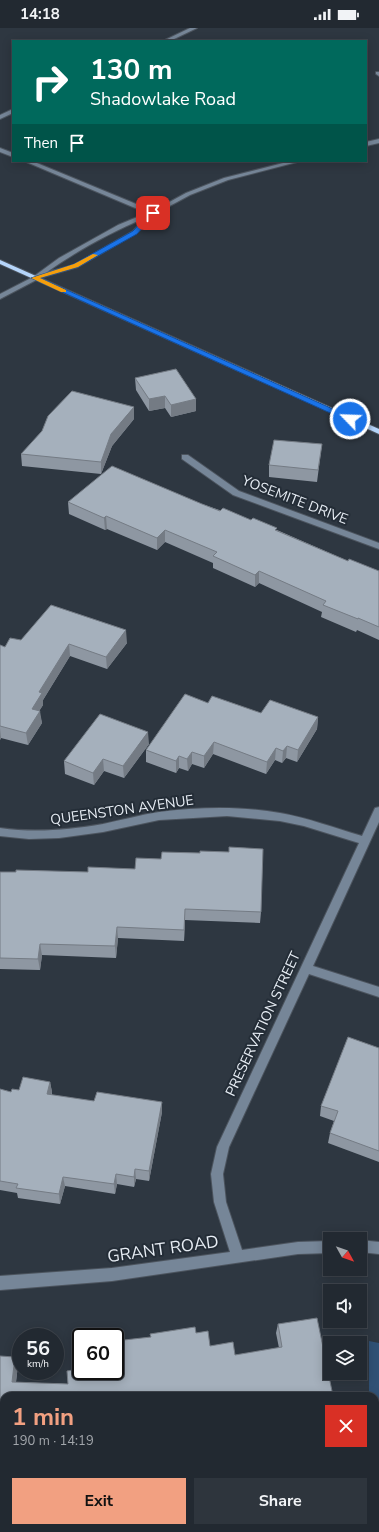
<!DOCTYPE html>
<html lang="en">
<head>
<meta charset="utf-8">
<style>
	:root { --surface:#222931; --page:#2e353d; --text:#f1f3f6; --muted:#a2a6ab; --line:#3f454d; --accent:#f2a081 }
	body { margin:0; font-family:"Nunito Sans",sans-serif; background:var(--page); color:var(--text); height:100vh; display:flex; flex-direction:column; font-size:15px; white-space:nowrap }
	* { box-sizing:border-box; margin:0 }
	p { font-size:13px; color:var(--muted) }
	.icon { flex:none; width:22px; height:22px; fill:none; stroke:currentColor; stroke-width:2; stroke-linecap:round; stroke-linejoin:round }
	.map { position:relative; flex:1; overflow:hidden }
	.details { position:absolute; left:0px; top:1364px; width:379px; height:140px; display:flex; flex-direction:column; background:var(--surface); border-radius:12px 12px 0 0; box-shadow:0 2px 10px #0003,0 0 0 1px var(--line) }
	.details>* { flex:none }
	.hud { position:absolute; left:12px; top:12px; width:355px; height:122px; border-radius:0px; box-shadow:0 2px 10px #0003,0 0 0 1px var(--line); background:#00695c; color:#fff; overflow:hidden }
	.needle { width:26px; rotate:130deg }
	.controls { position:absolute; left:323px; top:1204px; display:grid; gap:8px }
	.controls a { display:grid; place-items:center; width:44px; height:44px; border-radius:0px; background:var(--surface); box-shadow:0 2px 10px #0003,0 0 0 1px var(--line); font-size:20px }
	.speed { position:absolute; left:12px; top:1300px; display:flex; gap:8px; font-size:20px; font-weight:700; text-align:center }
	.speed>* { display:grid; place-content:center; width:52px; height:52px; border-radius:50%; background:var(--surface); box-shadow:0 2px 10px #0003,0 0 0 1px var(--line); line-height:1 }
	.speed small { font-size:10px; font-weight:400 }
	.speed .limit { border:2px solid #111; border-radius:6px; background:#fff; color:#111 }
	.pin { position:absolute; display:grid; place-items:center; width:34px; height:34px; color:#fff; margin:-17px; border-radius:8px; box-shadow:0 2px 6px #0006 }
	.me { position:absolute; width:44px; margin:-22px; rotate:294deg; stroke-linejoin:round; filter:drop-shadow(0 0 3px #0008) }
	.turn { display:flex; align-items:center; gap:14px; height:84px; padding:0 12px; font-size:18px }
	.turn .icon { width:52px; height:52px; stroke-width:2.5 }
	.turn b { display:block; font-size:28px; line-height:34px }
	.then { display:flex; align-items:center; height:38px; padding:0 12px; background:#0003; gap:8px; font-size:15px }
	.round { display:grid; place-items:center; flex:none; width:42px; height:42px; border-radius:0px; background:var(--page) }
	.summary { display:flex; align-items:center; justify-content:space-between; height:68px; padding:0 12px }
	h1 { font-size:24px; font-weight:700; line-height:30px; color:var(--accent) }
	.primary-button { display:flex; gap:8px; margin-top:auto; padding:8px 12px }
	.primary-button a { flex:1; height:46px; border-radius:0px; background:var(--accent); color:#111; font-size:16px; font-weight:700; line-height:46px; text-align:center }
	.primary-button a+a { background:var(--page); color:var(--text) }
	.status { display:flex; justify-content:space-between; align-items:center; height:28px; padding:0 20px; background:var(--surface); direction:ltr }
	.status svg { height:11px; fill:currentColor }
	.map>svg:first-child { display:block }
	.green { fill:#305175 }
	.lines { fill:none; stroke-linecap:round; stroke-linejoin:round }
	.minor-casing { stroke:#4c545e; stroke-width:2 }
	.major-casing { stroke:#4c545e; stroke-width:2 }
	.minor { fill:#768698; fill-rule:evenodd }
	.major { fill:#b5d5fa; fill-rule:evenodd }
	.wall { fill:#8e97a2 }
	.shaded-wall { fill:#747b84 }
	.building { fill:#a5b0bc; stroke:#747b84 }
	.route { fill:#1a73e8; stroke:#114b97 }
	.slow { fill:#f59e0b }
	.labels { text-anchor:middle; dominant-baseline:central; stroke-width:4; stroke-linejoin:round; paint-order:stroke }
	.street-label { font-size:14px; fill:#e7edf4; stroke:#242d37 }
	.near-street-label { font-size:17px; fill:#e7edf4; stroke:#242d37 }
</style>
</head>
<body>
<div class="status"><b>14:18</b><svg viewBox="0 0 49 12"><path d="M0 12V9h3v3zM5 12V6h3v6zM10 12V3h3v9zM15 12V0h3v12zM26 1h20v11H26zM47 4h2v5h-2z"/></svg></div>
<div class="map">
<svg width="379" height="1504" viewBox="0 0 379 1504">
	<rect width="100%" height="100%" fill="#2e3741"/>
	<path class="green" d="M369,1313L379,1315V1504H286L302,1500H375V1368H369Z"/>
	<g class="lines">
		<g class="minor-casing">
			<path id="minor" d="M190,0H197L170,13H163Z
				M376,44H379V48L376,46Z
				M13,81V85L0,91V87Z
				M379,111V115L366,118V114Z
				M0,120L13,125V129L0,124Z
				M24,133H32L153,183L186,165L224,150L291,133H301L228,152L190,167L153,187V189L137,205L78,239L40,250L0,271V266L33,249L59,230L118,197L147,185ZM145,190L133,203L74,237L47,244C77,223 111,204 145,190Z
				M182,427H188L239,463L379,515V521L233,467L182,431Z
				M379,779V794L313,938L379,959V969L309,946L229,1119L223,1146L226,1174L242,1222L298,1214L330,1213V1225L298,1226L112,1253L0,1262V1248L112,1240L230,1224L214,1174L211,1146L217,1119L359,815L304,798L280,793L227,788L159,792L103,804L59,810L29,811L0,808V800C35,805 68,802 103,796C122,792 140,787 159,784C199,779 241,778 280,785C308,790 335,800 362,808L375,780Z
				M360,1212L379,1214V1226L360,1224Z"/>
		</g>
		<g class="major-casing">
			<path id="major" d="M0,232L379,401V406L0,236Z"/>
		</g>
		<use href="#minor" class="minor"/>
		<use href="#major" class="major"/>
	</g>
	<path class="wall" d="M135,350L196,371V383L171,389L165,380L149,383L136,362Z
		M134,391L112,418L101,446L22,438L21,426Z
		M322,416L317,454L269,449V437Z
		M68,474L202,476L277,502L348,533L379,543V612L357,602L356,604L321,589L322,584L259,555L255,559L213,540V535L165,514L157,522L107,501L105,502L69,486Z
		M21,612L127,615L107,641L70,628L43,672V677L39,683L42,695L28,717L1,710L0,712V617L5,619Z
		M208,675L261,685L318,689L317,701L297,734L286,730L282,735L275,732L266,746L213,726L204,740L192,736L188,743L179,740L176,745L146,734V722Z
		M149,716L124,750L104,743L94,757L65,746L64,733Z
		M0,844L261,884L260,895L185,892L184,913L118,910L116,930L42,927L40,942L0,941Z
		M379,1020V1134L328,1115L330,1105L334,1093L320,1088L321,1078Z
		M50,1054L52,1064V1067L162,1084L149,1153L136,1151L134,1159L117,1156L115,1166L65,1158L60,1176L18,1170L17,1165L0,1162V1061L11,1064Z
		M278,1296L333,1368H4V1472H0V1328L18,1337L16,1354L68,1356L81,1343L196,1305L210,1318L235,1327L279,1320L276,1305Z"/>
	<path class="shaded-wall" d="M165,368V380L149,383V371Z
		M196,371V383L171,389V377Z
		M134,379V391L112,418L101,446V434L111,406Z
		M106,488L107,501L105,502L104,490Z
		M165,502V514L157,522V510Z
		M259,543V555L255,559V547Z
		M126,602L127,615L107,641L106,629Z
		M69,616L70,628L43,672V677L33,693L32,681L39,664Z
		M40,683L42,695L28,717L26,705Z
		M318,689L317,701L297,734L298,722Z
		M0,700L1,710L0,712Z
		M148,704L149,716L124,750L123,738Z
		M214,714L213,726L204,740V728Z
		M287,718L286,730L282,735L283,723Z
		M276,720L275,732L266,746L267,734Z
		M192,724V736L188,743L187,731Z
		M179,728V740L176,745V733Z
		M103,731L104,743L94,757L93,745Z
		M185,881V892L184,913V902Z
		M117,899L118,910L116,930L115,918Z
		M40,916L42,927L40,942L38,931Z
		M50,1054L52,1064L49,1076L47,1066Z
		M162,1074V1084L149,1153V1143Z
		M135,1141L136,1151L134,1159V1149Z
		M116,1146L117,1156L115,1166L114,1156Z
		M63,1149L65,1158L60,1176L59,1166Z
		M15,1329L18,1337L15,1362L12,1354Z"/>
	<path class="building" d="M176,341L196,371L171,377L165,368L149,371L135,350Z
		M72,363L134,379L111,406L101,434L21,426L42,403L48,388Z
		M274,412L322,416L318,442L269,437Z
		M112,438L202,476L220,483L223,480L251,492L253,490L277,500L275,502L348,533L349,531L379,543V599L358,590V591L323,577L326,573L259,543L255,547L213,528L217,524L165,502L157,510L106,488L104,490L68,474Z
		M51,577L126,602L106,629L69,616L39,664L42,665L32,681L40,683L26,705L0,698V617L5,619L10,610L21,612Z
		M185,666L208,675L212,668L261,685L270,672L318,689L298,722L287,718L283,723L276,720L267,734L214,714L204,728L192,724L187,731L179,728L176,733L146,722Z
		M100,686L148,704L123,738L103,731L93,745L64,733Z
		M229,819L263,821L261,884L185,881L184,902L117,899L115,918L40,916L38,931L0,930V844H16V842L88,844V839L135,841L136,830L161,831L162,824L200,825V823L229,824Z
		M348,1009L379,1020V1123L330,1105L338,1083L321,1078Z
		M23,1049L50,1054L47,1066L94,1073L97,1064L162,1074L149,1143L135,1141L134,1149L116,1146L114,1156L63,1149L59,1166L16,1160L18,1156L0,1153V1061L11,1064L12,1061L19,1062Z
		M317,1290L333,1368H4V1465H0V1328L15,1329L12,1354L68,1356L67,1343L79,1341L78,1329H81V1343H115V1313L151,1309L150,1306L195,1299L196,1305L208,1303L210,1318L233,1314L235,1327L282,1319L278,1296Z"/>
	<path class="route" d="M151,183L156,185L137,206L78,239L40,250L353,390V393H348L31,250L74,236L133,203Z"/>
	<path class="slow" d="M93,226L98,227L78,239L40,250L66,262V264H61L31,250L74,236Z"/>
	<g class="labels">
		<g class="street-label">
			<text transform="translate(295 472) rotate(21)">YOSEMITE DRIVE</text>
			<text transform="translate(122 782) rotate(-8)">QUEENSTON AVENUE</text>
			<text transform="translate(263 996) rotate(-65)">PRESERVATION STREET</text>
		</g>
		<g class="near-street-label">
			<text transform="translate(163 1221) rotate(-8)">GRANT ROAD</text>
		</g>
	</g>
</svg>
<div class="controls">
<a><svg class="needle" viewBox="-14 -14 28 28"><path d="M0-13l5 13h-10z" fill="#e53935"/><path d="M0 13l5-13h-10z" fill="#a2a6ab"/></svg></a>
<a><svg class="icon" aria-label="sound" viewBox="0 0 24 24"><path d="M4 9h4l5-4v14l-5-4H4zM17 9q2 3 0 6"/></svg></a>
<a><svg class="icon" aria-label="layers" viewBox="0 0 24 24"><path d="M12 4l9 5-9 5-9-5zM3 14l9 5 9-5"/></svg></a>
</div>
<div class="speed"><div>56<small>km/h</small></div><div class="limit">60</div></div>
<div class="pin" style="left:153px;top:185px;background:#d93025"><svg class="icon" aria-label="arrive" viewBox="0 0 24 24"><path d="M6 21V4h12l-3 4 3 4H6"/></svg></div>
<svg class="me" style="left:350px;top:391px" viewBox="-20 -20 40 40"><circle r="17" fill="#1a73e8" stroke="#fff" stroke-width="3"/><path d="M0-11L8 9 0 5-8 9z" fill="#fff"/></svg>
<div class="hud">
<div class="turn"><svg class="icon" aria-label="right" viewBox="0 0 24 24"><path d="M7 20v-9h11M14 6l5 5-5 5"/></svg><div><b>130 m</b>Shadowlake Road</div></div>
<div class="then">Then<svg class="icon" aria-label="arrive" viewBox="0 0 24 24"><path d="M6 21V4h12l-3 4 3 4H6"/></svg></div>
</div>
<section class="details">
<div class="summary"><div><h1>1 min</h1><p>190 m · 14:19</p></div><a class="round" style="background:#d93025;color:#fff"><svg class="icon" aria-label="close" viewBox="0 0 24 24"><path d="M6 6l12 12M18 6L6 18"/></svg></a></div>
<div class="primary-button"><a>Exit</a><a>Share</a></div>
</section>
</div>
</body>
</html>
